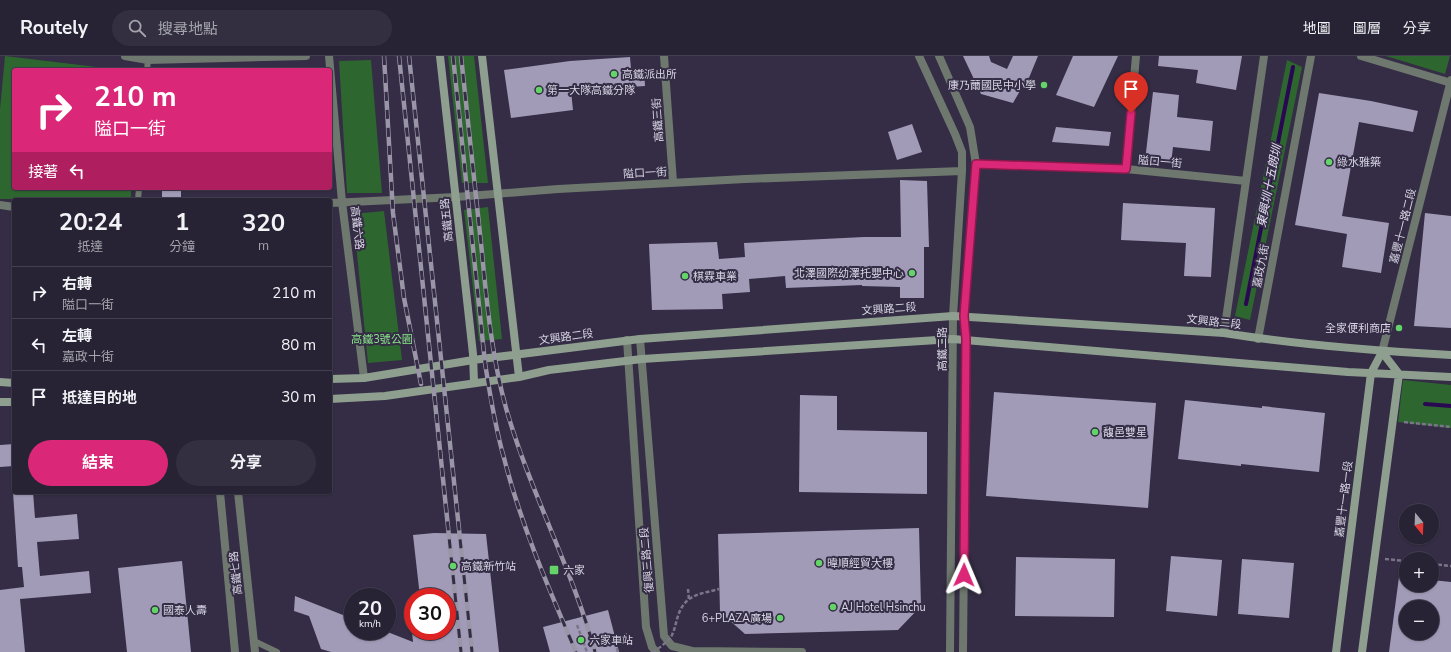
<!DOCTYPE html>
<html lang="zh-TW">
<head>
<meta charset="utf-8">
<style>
	:root { --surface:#272234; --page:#332f40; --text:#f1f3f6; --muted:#a4a4ac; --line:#433f4f; --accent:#db2777 }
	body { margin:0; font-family:"Nunito Sans","Noto Sans TC",sans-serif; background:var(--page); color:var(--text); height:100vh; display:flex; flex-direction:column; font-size:15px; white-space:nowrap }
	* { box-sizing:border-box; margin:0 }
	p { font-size:13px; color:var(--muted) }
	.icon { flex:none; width:22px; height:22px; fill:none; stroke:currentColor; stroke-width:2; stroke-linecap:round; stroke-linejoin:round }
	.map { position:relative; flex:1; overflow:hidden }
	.drawer { position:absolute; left:12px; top:142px; width:320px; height:296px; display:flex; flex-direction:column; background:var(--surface); border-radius:4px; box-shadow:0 1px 3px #0004,0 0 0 1px var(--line) }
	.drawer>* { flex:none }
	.hud { position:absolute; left:12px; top:12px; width:320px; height:122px; border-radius:4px; box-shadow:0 1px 3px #0004,0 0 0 1px var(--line); background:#db2777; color:#fff; overflow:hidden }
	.needle { width:26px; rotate:161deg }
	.fabs { position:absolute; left:1399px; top:448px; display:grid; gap:8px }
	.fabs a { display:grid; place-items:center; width:40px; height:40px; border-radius:50%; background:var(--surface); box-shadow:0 1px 3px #0004,0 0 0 1px var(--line); font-size:20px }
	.speed { position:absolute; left:344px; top:532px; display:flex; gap:8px; font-size:20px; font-weight:700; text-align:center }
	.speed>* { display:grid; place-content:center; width:52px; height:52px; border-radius:50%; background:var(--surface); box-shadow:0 1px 3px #0004,0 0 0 1px var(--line); line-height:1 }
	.speed small { font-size:10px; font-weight:400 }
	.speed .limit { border:6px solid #d22; background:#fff; color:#111 }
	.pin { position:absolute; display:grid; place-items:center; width:34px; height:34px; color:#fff; margin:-41px -17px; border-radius:50% 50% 50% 0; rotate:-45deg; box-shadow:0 0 4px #0007 }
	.pin .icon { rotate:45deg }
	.me { position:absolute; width:44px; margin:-22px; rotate:1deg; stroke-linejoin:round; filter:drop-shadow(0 0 3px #0008) }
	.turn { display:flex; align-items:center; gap:14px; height:84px; padding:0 16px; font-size:18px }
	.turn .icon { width:52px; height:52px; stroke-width:2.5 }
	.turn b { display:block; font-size:28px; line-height:34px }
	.then { display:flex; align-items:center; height:38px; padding:0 16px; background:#0003; gap:8px; font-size:15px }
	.eta { display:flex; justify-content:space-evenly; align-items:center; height:68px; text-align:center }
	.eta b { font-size:24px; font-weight:700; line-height:28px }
	.action { display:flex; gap:8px; margin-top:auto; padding:8px 16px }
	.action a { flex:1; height:46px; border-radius:24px; background:var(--accent); color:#fff; font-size:16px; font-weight:700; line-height:46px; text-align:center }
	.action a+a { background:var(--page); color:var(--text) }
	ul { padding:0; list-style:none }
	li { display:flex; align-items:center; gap:12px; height:52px; padding:0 16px; border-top:1px solid var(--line) }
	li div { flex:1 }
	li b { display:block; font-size:15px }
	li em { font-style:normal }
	header { display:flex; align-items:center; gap:24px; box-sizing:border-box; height:56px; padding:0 20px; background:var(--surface); border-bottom:1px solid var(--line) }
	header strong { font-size:19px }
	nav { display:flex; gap:22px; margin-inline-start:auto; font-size:14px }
	.search { width:280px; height:36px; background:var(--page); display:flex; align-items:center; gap:10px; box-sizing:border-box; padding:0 14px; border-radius:22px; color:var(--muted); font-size:15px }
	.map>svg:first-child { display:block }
	.green { fill:#2d662f }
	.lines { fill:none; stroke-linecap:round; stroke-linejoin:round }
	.stream { stroke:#2a0752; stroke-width:4 }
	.building { fill:#a29bb8; fill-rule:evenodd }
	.path { stroke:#7b7589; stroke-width:2.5; stroke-dasharray:4 2; stroke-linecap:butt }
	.lane { stroke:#6e786e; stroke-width:6 }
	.street { stroke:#6e786e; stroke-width:8 }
	.secondary { stroke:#8f9f8f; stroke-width:8 }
	.rail-casing { stroke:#9a95a7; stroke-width:4.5 }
	.rail { stroke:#342d45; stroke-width:3; stroke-dasharray:9; stroke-linecap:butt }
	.path-bridge { stroke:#7b7589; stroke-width:2.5; stroke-dasharray:4 2; stroke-linecap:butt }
	.route-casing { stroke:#8e194d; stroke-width:10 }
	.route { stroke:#db2777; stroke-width:7 }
	.poi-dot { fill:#64d468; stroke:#342d45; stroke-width:1.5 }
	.labels { text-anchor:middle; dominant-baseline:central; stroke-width:4; stroke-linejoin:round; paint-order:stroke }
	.poi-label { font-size:11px; fill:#d9d5e4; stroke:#342d45; text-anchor:start }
	.street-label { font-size:11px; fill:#d9d5e4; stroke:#342d45 }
	.park-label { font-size:11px; fill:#89e489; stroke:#342d45 }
	.water-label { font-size:12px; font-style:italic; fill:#e2dcf2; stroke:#342d45 }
</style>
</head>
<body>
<header>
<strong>Routely</strong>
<div class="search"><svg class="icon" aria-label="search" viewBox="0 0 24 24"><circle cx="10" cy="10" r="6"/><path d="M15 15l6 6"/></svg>搜尋地點</div>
<nav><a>地圖</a><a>圖層</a><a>分享</a></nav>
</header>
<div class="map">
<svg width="1451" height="596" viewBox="0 0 1451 596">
	<rect width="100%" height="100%" fill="#342d45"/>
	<path class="green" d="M5,0L122,14H14V132H131V144L0,143V53Z
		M448,0H474L488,127H462Z
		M1386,0H1450L1445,18Z
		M371,4L382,137H347L339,5Z
		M1287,4L1302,11L1250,264L1235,260Z
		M488,151L502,283L479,285L464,154Z
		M384,155L402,304L368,307L353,158Z
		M1403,324L1451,329V372L1398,366Z"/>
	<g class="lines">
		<path class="stream" d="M1246,248L1293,11
			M1425,348L1451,350"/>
	</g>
	<path class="building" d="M963,0H989L991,6L1007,13L1013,0H1038L1026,29L1024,28L1013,47L981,38Z
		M1073,0H1118L1094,51L1056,39Z
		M1159,0H1242L1236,34L1196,27L1198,14L1158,10Z
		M630,1L631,13L644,12L645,30L571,35L573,54L511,62L504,14L570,5Z
		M1153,36L1179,39L1177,61L1213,65L1210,95L1173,91L1171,108L1145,105Z
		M1319,37L1371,45L1418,55L1413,76L1359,66L1342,160L1389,167L1381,217L1342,211L1347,178L1295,169Z
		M912,68L922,96L897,104L888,76Z
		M1056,71L1111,76L1109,90L1052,86Z
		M900,124L927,125L929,191H924V242H900V231L862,230V229L786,232L785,220L749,223L750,236L722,238L723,253L652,254L649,188L717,186L719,203L745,201L744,187L864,181H901Z
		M162,132H181V144H162Z
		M1123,147L1215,152L1211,221L1184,220L1186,187L1121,184Z
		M1425,157L1451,160V272L1414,270Z
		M994,336L1156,347L1148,452L986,440Z
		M800,339L837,340V374L927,376V438L799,436Z
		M1185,344L1262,352V350L1325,357L1319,416L1241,408V410L1178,403Z
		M14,388V410L0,411V389Z
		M13,436H33L35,462L77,458L79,483L37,486L40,520L89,515L91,537L20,543L25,596H0V534L24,531L22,511H18Z
		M919,472L921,550L898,574L745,578L720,556L718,478Z
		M434,477L486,478L499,596H331L321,593L309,560L294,555L295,540L353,563V575H385L413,586L412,575H447V541H420L413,479Z
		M1171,500L1222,504L1217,560L1166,555Z
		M1016,501L1115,503L1114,561L1015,560Z
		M1242,503L1294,507L1289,562L1238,558Z
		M182,505L191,596H127L118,512Z
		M1399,521L1406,522V529H1432V524L1451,526V596H1389ZM1406,551H1432V577H1406Z
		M608,554L619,596H550L543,571Z"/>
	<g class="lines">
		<path class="path" d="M1404,366L1451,371
			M1385,503L1406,505
			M1432,508L1451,510
			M688,533L689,544
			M577,569L587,596
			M618,596L614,584L627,578"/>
		<path class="lane" d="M147,14L148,4
			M138,144L139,132
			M254,585L277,596"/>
		<path class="street" d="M125,0L148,4L306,0
			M329,0L342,146L364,322
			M664,0L673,126
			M919,0L955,78L962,96V115L953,260L950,596
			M939,0L970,71L976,108L964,260L966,283L963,596
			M1361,0L1451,27
			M976,108L1126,113L1246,125
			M1126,113L1136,0
			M330,147L456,141L558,133L745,123L962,115
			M0,149L14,151
			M1224,277L1264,0
			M640,283L664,580L672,590L692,595L802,596
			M1258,283L1311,0
			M627,284L646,571L652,591L656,596
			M1382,296L1451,24
			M220,436L235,596
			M238,436L255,596"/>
		<path class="secondary" d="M440,0L473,298L474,327
			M482,0L519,321
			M330,323L364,322L473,304L640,283L953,260L1224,277C1299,289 1375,295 1451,299
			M0,326L14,327
			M330,343L385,340L519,321L549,314L642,303L953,283L1348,316L1451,321
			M0,346H14
			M1336,596L1371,317L1382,296
			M1362,596L1399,318L1382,296"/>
		<g class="rail-casing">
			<path id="rail" d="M384,0L393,157L404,242L421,328
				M399,0L461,596
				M409,0L472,596
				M453,0L485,307C490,339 495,371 504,402C521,469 549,533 576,596
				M461,0C468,66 475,131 482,197C487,249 492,302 506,352C530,436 572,512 595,596"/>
		</g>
		<use href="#rail" class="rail"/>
		<path class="path-bridge" d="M653,596C659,592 668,586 672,579C678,566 676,554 689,543C698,537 709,536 719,533"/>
	</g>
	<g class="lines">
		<g class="route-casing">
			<path id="route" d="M964,519L966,283L964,260L976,108L1126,113L1131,57"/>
		</g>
		<use href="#route" class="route"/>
	</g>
	<g class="poi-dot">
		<circle cx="614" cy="18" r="4"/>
		<circle cx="1044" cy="29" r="4"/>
		<circle cx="539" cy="34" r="4"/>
		<circle cx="1329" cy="106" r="4"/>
		<circle cx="912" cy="217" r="4"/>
		<circle cx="685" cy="220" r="4"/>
		<circle cx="1399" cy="272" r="4"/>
		<circle cx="1095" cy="376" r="4"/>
		<circle cx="819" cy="507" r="4"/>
		<circle cx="453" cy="510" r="4"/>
		<rect x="549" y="509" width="10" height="10" rx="2"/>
		<circle cx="833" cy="551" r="4"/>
		<circle cx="155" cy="554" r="4"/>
		<circle cx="780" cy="562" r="4"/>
		<circle cx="581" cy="584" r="4"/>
	</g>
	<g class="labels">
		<g class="poi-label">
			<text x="622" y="18">高鐵派出所</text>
			<text x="1036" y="29" text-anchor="end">康乃薾國民中小學</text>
			<text x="547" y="34">第一大隊高鐵分隊</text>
			<text x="1337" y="106">綠水雅築</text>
			<text x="904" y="217" text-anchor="end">北澤國際幼澤托嬰中心</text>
			<text x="693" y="220">棋霖車業</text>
			<text x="1391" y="272" text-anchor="end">全家便利商店</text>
			<text x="1103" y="376">馥邑雙星</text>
			<text x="827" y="507">暐順經貿大樓</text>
			<text x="461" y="510">高鐵新竹站</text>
			<text x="563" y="514">六家</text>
			<text x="841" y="551">AJ Hotel Hsinchu</text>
			<text x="163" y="554">國泰人壽</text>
			<text x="772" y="562" text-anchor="end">6+PLAZA廣場</text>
			<text x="589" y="584">六家車站</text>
		</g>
		<g class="street-label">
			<text transform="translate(658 64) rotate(-94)">高鐵三街</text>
			<text transform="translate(1160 106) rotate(5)">隘口一街</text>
			<text transform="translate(645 117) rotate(-3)">隘口一街</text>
			<text transform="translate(447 164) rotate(-96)">高鐵五路</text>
			<text transform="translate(1403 170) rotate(-76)">嘉豐十一路二段</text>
			<text transform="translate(357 172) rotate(83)">高鐵六路</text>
			<text transform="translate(1261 210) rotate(-79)">嘉政九街</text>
			<text transform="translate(889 253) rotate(-4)">文興路二段</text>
			<text transform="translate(1214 266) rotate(6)">文興路二段</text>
			<text transform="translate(566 281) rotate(-8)">文興路二段</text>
			<text transform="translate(942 293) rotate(-90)">高鐵二路</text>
			<text transform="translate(1344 443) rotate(-83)">嘉豐十一路一段</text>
			<text transform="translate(647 504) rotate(-95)">復興三路二段</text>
			<text transform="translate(236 517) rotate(-96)">高鐵七路</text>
		</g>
		<g class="park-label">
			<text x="382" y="283">高鐵3號公園</text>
		</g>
		<g class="water-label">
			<text transform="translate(1269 130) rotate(-79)">東興圳十五朗圳</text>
		</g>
	</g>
</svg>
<div class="fabs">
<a><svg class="needle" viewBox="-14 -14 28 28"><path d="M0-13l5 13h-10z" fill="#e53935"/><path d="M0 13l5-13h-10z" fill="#a4a4ac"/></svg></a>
<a>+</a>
<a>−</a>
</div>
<div class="speed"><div>20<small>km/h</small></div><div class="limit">30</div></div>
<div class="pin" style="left:1131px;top:57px;background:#d93025"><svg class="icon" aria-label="arrive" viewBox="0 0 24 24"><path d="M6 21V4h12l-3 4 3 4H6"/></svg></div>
<svg class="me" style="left:964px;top:519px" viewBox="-20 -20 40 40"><path d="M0-17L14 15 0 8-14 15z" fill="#db2777" stroke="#fff" stroke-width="4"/></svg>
<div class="hud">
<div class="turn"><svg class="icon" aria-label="right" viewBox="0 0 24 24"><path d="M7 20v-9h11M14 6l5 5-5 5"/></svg><div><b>210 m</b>隘口一街</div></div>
<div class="then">接著<svg class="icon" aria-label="left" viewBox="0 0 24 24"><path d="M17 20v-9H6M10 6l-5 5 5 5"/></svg></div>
</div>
<section class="drawer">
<div class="eta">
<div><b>20:24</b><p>抵達</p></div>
<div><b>1</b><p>分鐘</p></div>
<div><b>320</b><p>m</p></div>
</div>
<ul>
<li><svg class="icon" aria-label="right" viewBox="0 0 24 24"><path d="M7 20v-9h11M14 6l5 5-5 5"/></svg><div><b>右轉</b><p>隘口一街</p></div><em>210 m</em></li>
<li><svg class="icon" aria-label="left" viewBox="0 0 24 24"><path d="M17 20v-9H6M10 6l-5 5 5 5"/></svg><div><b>左轉</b><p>嘉政十街</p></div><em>80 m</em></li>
<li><svg class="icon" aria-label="arrive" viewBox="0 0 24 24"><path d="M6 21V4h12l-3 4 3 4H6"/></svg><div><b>抵達目的地</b></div><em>30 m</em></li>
</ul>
<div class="action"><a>結束</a><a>分享</a></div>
</section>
</div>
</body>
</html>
